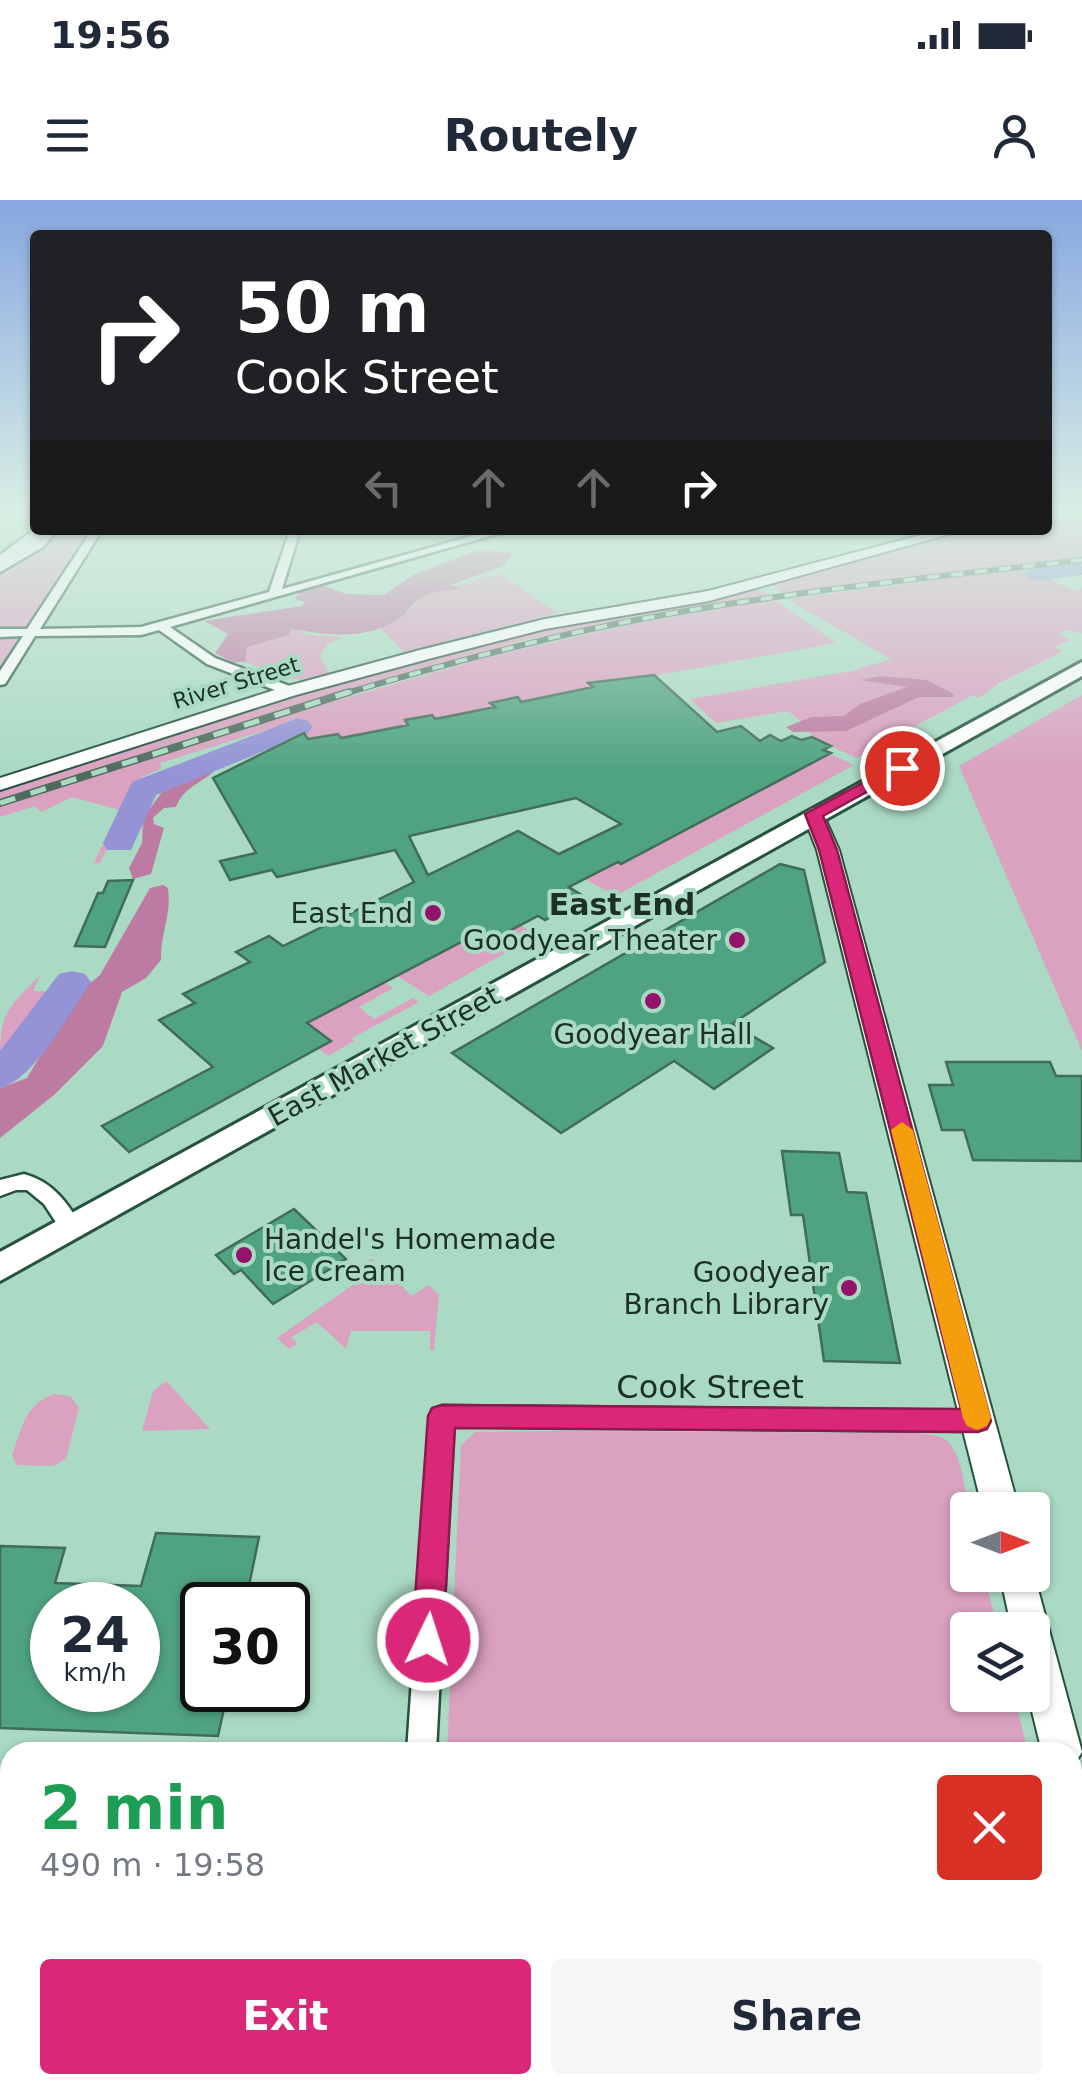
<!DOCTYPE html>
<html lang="en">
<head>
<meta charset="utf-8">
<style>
	:root { --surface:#fff; --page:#f6f6f7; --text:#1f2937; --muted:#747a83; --accent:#db2777 }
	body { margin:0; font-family:"DejaVu Sans",sans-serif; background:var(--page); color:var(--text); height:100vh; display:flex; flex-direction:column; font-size:38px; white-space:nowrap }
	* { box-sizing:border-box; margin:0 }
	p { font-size:32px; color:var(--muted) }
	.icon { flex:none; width:55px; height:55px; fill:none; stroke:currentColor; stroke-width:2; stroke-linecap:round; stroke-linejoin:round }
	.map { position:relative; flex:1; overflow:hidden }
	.drawer { position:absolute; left:0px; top:1542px; width:1082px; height:352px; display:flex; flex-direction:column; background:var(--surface); border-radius:30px 30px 0 0; box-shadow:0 2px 8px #0004 }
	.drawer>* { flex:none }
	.hud { position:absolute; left:30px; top:30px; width:1022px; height:305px; border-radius:10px; box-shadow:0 2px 8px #0004; background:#202124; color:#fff; overflow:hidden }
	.needle { width:65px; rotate:90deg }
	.buttons { position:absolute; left:950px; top:1292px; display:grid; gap:20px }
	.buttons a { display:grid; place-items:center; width:100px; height:100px; border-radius:10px; background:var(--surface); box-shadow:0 2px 8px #0004; font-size:50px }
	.speed { position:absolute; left:30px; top:1382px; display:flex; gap:20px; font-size:50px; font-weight:700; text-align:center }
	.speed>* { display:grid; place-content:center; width:130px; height:130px; border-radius:50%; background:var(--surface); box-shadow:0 2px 8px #0004; line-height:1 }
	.speed small { font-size:25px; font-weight:400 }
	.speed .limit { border:5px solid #111; border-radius:15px; background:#fff; color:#111 }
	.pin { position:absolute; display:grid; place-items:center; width:85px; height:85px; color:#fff; margin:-42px; border:5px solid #fff; border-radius:50%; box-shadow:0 2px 10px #0007 }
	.me { position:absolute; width:110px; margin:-55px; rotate:4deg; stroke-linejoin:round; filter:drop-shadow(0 0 8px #0008) }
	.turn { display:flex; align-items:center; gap:35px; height:210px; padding:0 40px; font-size:45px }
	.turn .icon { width:130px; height:130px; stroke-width:2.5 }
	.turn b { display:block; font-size:70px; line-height:85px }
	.lanes { display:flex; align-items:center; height:95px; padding:0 40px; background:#0003; justify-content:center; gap:50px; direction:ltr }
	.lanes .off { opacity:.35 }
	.round { display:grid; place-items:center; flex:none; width:105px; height:105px; border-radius:10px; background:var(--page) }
	.head { display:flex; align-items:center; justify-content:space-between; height:170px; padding:0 40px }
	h1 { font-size:60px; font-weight:800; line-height:75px; color:#1e9e55 }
	.primary-button { display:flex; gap:20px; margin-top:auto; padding:20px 40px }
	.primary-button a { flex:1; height:115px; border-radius:10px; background:var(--accent); color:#fff; font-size:40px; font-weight:800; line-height:115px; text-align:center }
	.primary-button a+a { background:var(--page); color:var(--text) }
	.status { display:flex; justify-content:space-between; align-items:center; height:70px; padding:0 50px; background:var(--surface); direction:ltr }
	.status svg { height:28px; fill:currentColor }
	header { display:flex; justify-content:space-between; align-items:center; height:130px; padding:0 40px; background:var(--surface); font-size:45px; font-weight:800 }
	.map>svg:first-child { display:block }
	.green { fill:#daa1c1 }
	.forest { fill:#be7ba2 }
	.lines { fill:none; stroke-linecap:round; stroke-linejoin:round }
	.river { fill:#9393d6; fill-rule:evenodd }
	.building { fill:#4fa380; stroke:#406c58; stroke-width:2.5; fill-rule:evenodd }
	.minor-casing { stroke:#26523f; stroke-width:5 }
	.tertiary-casing { stroke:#26523f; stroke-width:4 }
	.primary-casing { stroke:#26523f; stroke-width:6 }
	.motorway-casing { stroke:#26523f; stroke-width:5 }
	.minor { fill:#fff; fill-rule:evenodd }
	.tertiary { fill:#fff; fill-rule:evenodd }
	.primary { fill:#fff; fill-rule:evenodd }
	.motorway { fill:#fff; fill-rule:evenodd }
	.rail-far1-casing { stroke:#4e6b5d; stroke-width:6 }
	.rail-casing { stroke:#4e6b5d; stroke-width:8 }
	.rail-far1 { stroke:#aadac3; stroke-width:4; stroke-dasharray:12; stroke-linecap:butt }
	.rail { stroke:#aadac3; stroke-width:5; stroke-dasharray:16; stroke-linecap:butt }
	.route { fill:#db2777; stroke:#8e194d; stroke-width:2.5 }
	.slow { fill:#f59e0b }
	.poi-dot { fill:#93136d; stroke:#aadac3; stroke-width:4 }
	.labels { text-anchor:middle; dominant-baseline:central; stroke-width:8; stroke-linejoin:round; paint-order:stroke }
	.far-street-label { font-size:22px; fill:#1d3027; stroke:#aadac3 }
	.poi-label { font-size:28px; fill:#1d3027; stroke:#aadac3; text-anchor:end }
	.street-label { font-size:28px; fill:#1d3027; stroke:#aadac3 }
	.neighbourhood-label { font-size:30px; font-weight:bold; fill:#1d3027; stroke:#aadac3 }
	.near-street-label { font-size:32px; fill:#1d3027; stroke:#aadac3 }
</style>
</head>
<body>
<div class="status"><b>19:56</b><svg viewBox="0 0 49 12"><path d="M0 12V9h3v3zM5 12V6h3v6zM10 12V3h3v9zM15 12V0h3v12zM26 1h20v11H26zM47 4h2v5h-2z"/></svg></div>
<header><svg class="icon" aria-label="menu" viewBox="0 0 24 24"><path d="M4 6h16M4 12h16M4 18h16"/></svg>Routely<svg class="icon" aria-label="person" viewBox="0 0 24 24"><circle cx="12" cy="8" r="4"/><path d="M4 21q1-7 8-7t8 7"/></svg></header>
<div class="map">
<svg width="1082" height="1894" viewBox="0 0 1082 1894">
	<rect width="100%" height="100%" fill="#aadac3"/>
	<path class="green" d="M1048,309H1082V357L781,393L774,384L970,330H1048Z
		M56,330H88L0,468V371L37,349Z
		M1019,369L1034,381L1050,379L1074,391L1082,388V433L1068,430L1058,434L1070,440L1054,447L1063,451L999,483L979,498L973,495L856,558L812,537L806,525L788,511L716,523L690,499L852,471L891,459L787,399Z
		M499,373L558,413L404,452L380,428L401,419L424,395Z
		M756,389L769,396L532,438L205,533L0,601V590L270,501L492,441Z
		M774,399L836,443L619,482L615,478L590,483L593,487L521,502L517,497L491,503L495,507L435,519L432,515L406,520L408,525L341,538L338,534L308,539L295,521L160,563L162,568L142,577L100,663H94L119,610L72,597L41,612L35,606L0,617V605L262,522L491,456L628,425Z
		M291,429L312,435L342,437L327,445L320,455L328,473L299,480L244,462L247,447Z
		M1082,495V851L959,566Z
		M830,554L854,565L615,696L585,679L594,675L602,653L622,664Z
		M508,718L537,735L429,796L397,776L471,737L483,745L512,729Z
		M40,776L33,791H48L0,856C0,812 9,806 40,776Z
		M384,782L393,788L359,807L374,819L413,798L419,802L352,838L354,841L328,856L318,848L330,841L307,823Z
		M372,1059L412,1096L428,1085L439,1094L434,1150H430V1131H351L346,1149L317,1122L292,1137L297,1144L289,1149L277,1138L364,1077L369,1067L367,1061Z
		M166,1181L210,1229L142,1231L153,1191Z
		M54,1194L70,1196L79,1207L66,1259L53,1266L17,1265L12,1255C22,1228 25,1204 54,1194Z
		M558,1231L919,1233C926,1234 936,1235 943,1238C972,1254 968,1345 968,1375H984L998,1430H968V1495H1014L1028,1552H447L461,1245L475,1232Z
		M0,1773H10V1885H97L95,1894H0Z
		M1073,1786L1082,1794V1894H437V1885H1072Z"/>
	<path class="forest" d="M478,350L513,353L504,366L450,385L461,388C449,391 432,391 422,397C412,402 409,413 399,419C364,441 328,435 291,429L289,435L247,447L245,462H232L215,453L228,434L204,421L302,406L305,402L295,399L301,390L325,386L346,394L384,395L415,374Z
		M881,476L927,480L954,494L953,497H919L846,531L793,532L786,527L811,517L844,516L860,504L907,487L860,480Z
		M221,564C206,583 185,584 176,607L164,608L153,618L154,624L164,628L151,674L133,679L129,668L142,643L143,618L162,592L199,568Z
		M163,685L168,688C172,714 160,735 161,760L146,778L122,792L103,846L54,895L0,938V888L27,878L77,794L100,775L150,688Z"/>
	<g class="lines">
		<path class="river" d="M1082,361V375L1034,381L1022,374L1034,367Z
			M298,518L308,521L312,527L308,533L156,595L131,650H107L103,643L132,582Z
			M72,771L85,774L91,782C70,812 35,879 0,888V851L59,774Z"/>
	</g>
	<path class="building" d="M654,475L717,532L741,526L760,541L770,535L781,541L792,536L801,540L812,537L831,546L823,550L831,553L621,664L618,662L569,687L586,698L545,720L538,716L482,745L471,737L307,823L331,841L129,952L102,926L213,867L159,820L195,803L183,794L250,762L236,752L269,736L283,746L414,682L395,650L277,677L272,670L230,680L220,661L256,653L213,578L304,533L308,539L338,534L341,538L408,525L405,520L432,515L435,519L495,507L490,503L518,497L521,502L593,487L588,483ZM576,598L621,624L559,654L518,631L428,675L409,636Z
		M780,664L804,670L825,762L732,824L773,848L714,889L674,861L561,933L452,853Z
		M133,680L105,747L75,746L98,693H103L108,681Z
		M946,862H1050L1056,876H1082V961L973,960L964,930H942L929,885H953Z
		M782,951L839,953L847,992L866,993L900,1163L824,1161L803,1015H791Z
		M294,1009L346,1059L273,1104L241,1070L234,1074L216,1055Z
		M156,1333L259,1337L245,1405H202V1490H228L218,1536L0,1528V1346L65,1348L55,1383L141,1386ZM52,1405H138V1490H52Z"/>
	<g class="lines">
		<g class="minor-casing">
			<path id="minor" d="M92,330H102L40,429L141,427L269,392L290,330H300L282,389L494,330H511L170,427L215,458L295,488V494H285L207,464L159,430L141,435L35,436L5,484L0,485V471L23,436L0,437V429H27Z
				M24,974C54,982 68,1004 84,1030L81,1036H65L44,1004L27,990H16L0,996V980Z
				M442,1206L978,1211L987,1214L990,1221L987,1228L978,1231L453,1226L436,1552H407L430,1216L433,1209Z
				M389,1885H423V1894H389Z"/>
		</g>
		<g class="tertiary-casing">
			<path id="tertiary" d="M940,330H964L709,401L545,429L432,458L296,495L0,590V578L284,487L420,450L545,419L708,391Z
				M813,608L823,614L839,650L1019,1310H983L817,650L803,614Z
				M1032,1367L1082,1552L1072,1568V1552H1042L1028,1495H1032V1430H1012L1000,1375H1032Z
				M1072,1575L1082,1579V1654L1072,1650Z
				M0,1690H10V1734H0Z
				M1072,1708H1082V1752H1072Z"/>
		</g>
		<g class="primary-casing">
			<path id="primary" d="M1082,462V476L0,1081V1052Z"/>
		</g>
		<g class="motorway-casing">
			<path id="motorway" d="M35,329L57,330L43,347L0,372V355Z"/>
		</g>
		<use href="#minor" class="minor"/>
		<use href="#tertiary" class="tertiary"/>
		<use href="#primary" class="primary"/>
		<use href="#motorway" class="motorway"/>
		<g class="rail-far1-casing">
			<path id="rail-far1" d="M340,495C438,466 536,439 636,420C783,392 933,377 1082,360"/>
		</g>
		<g class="rail-casing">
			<path id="rail" d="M0,603L349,492"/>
		</g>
		<use href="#rail-far1" class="rail-far1"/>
		<use href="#rail" class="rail"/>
	</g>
	<linearGradient id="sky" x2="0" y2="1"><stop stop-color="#86a7e1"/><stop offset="0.54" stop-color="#d9eee4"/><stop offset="1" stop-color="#d9eee4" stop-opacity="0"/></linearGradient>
	<rect width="1082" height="574" fill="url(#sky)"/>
	<path class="route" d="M896,565L910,568L823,616L837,650L991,1221L987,1229L978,1232L455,1228L443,1440L439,1451L428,1455L417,1451L412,1440L428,1216L432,1208L442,1205L961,1209L819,650L805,614Z"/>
	<path class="slow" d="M902,922L913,930L991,1218L987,1226L977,1230L967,1226L963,1218L891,930Z"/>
	<g class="poi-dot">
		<circle cx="433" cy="713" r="10"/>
		<circle cx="737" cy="740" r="10"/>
		<circle cx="653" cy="801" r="10"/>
		<circle cx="244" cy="1055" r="10"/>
		<circle cx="849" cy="1088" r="10"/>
	</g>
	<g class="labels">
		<g class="far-street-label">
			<text transform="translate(236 483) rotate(-17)">River Street</text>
		</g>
		<g class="poi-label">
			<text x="413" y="713">East End</text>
			<text x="717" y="740">Goodyear Theater</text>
			<text x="653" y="834" text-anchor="middle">Goodyear Hall</text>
			<text x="264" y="1039" text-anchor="start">Handel's Homemade<tspan x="264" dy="32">Ice Cream</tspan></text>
			<text x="829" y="1072">Goodyear<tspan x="829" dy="32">Branch Library</tspan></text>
		</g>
		<g class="street-label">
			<text transform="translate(384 856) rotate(-29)">East Market Street</text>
		</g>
		<g class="neighbourhood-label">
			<text x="622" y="704">East End</text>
		</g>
		<g class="near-street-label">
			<text x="710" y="1187">Cook Street</text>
		</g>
	</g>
</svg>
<div class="buttons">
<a><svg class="needle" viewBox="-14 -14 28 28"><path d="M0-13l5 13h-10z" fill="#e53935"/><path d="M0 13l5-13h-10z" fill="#747a83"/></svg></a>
<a><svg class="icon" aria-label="layers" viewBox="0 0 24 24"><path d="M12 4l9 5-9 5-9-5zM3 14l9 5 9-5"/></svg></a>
</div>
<div class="speed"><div>24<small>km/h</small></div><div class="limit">30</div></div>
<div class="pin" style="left:902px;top:568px;background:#d93025"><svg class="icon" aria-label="arrive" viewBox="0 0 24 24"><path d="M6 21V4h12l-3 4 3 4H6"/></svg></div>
<svg class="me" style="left:428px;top:1440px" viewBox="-20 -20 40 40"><circle r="17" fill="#db2777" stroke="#fff" stroke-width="3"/><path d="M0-11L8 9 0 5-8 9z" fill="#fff"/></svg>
<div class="hud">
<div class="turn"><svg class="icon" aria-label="right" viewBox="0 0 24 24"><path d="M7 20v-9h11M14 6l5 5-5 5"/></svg><div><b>50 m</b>Cook Street</div></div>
<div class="lanes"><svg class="icon off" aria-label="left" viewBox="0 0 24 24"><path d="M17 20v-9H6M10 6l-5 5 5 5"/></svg><svg class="icon off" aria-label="ahead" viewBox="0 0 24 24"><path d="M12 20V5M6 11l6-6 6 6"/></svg><svg class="icon off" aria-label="ahead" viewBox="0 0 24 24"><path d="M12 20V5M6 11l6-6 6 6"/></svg><svg class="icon" aria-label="right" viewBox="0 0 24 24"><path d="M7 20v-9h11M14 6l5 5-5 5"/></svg></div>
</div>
<section class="drawer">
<div class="head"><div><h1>2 min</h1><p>490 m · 19:58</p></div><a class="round" style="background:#d93025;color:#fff"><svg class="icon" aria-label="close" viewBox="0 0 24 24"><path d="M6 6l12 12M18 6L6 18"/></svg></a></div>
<div class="primary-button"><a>Exit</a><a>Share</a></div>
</section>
</div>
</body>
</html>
